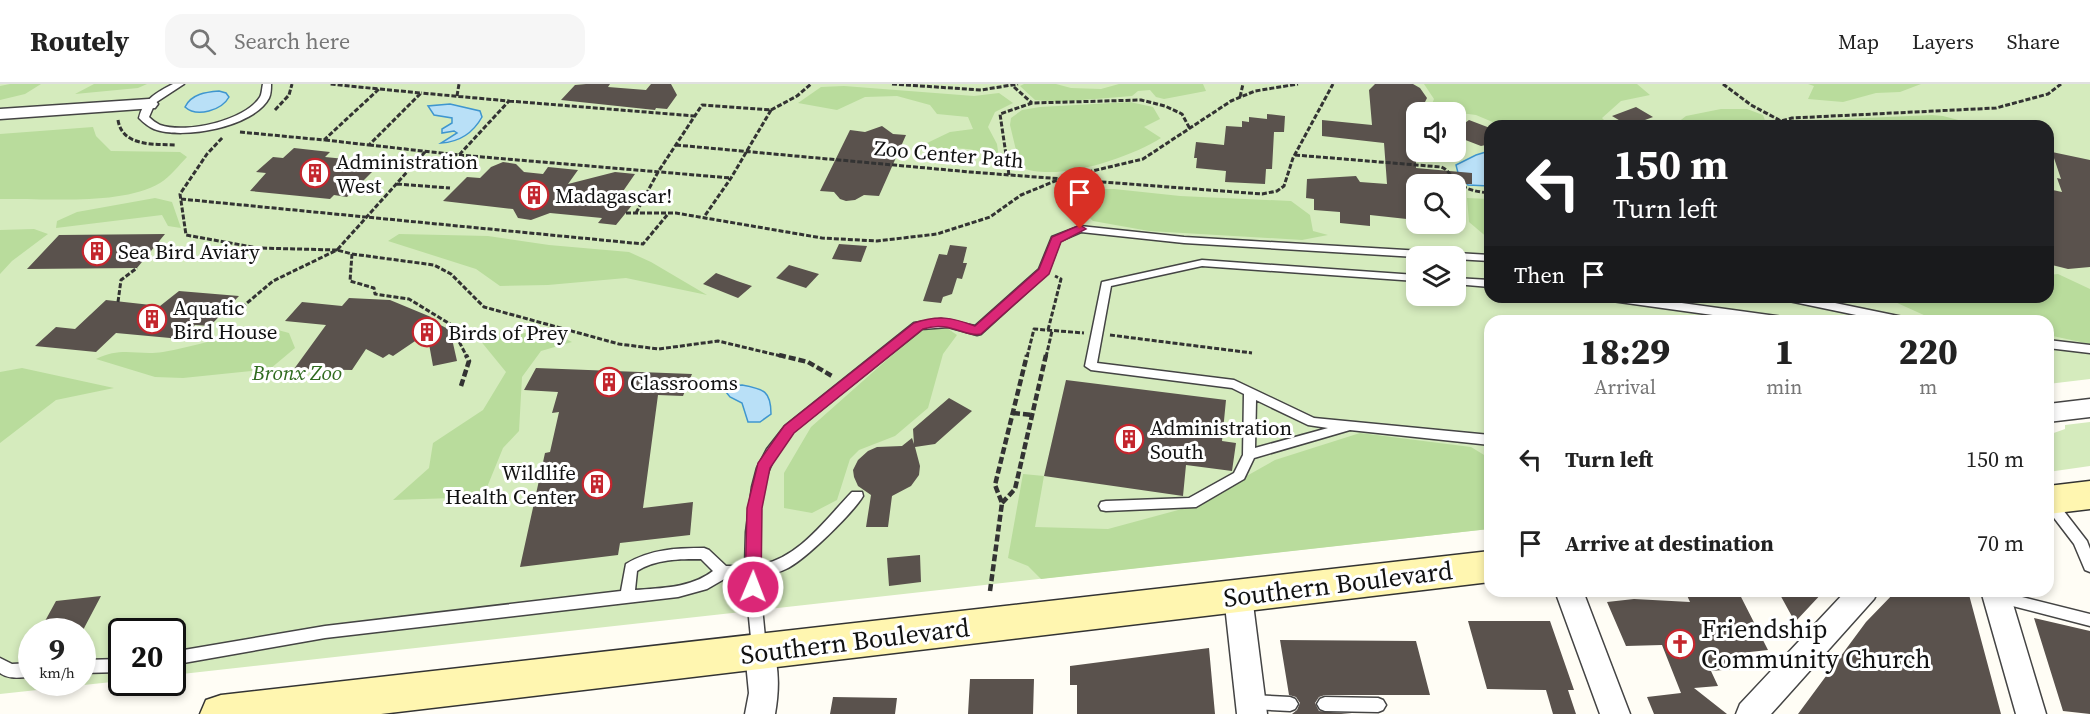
<!DOCTYPE html>
<html lang="en">
<head>
<meta charset="utf-8">
<style>
	:root { --surface:#fff; --page:#f6f6f6; --text:#222; --muted:#767676; --line:#e0e0e0 }
	body { margin:0; font-family:"Source Serif 4",serif; background:var(--page); color:var(--text); height:100vh; display:flex; flex-direction:column; font-size:22px; white-space:nowrap }
	* { box-sizing:border-box; margin:0 }
	p { font-size:20px; color:var(--muted) }
	.icon { flex:none; width:33px; height:33px; fill:none; stroke:currentColor; stroke-width:2; stroke-linecap:round; stroke-linejoin:round }
	.map { position:relative; flex:1; overflow:hidden }
	.panel { position:absolute; left:1484px; top:231px; width:570px; height:282px; display:flex; flex-direction:column; background:var(--surface); border-radius:18px; box-shadow:0 3px 9px #0003 }
	.panel>* { flex:none }
	.hud { position:absolute; left:1484px; top:36px; width:570px; height:183px; border-radius:18px; box-shadow:0 3px 9px #0003; background:#202124; color:#fff; overflow:hidden }
	.controls { position:absolute; left:1406px; top:18px; display:grid; gap:12px }
	.controls a { display:grid; place-items:center; width:60px; height:60px; border-radius:12px; background:var(--surface); box-shadow:0 3px 9px #0003; font-size:30px }
	.speed { position:absolute; left:18px; top:534px; display:flex; gap:12px; font-size:30px; font-weight:700; text-align:center }
	.speed>* { display:grid; place-content:center; width:78px; height:78px; border-radius:50%; background:var(--surface); box-shadow:0 3px 9px #0003; line-height:1 }
	.speed small { font-size:15px; font-weight:400 }
	.speed .limit { border:3px solid #111; border-radius:9px; background:#fff; color:#111 }
	.pin { position:absolute; display:grid; place-items:center; width:51px; height:51px; color:#fff; margin:-62px -26px; border-radius:50% 50% 50% 0; rotate:-45deg; box-shadow:0 0 6px #0007 }
	.pin .icon { rotate:45deg }
	.me { position:absolute; width:66px; margin:-33px; rotate:1deg; stroke-linejoin:round; filter:drop-shadow(0 0 4px #0008) }
	.turn { display:flex; align-items:center; gap:21px; height:126px; padding:0 30px; font-size:27px }
	.turn .icon { width:78px; height:78px; stroke-width:2.5 }
	.turn b { display:block; font-size:42px; line-height:51px }
	.then { display:flex; align-items:center; height:57px; padding:0 30px; background:#0003; gap:12px; font-size:22px }
	.eta { display:flex; justify-content:space-evenly; align-items:center; height:102px; text-align:center }
	.eta b { font-size:36px; font-weight:800; line-height:42px }
	ul { padding:0; list-style:none }
	li { display:flex; align-items:center; gap:18px; height:84px; padding:0 30px }
	li div { flex:1 }
	li b { display:block; font-size:22px }
	li em { font-style:normal }
	header { display:flex; align-items:center; gap:36px; box-sizing:border-box; height:84px; padding:0 30px; background:var(--surface); border-bottom:2px solid var(--line) }
	header strong { font-size:28px }
	nav { display:flex; gap:33px; margin-inline-start:auto; font-size:21px }
	.search { width:420px; height:54px; background:var(--page); display:flex; align-items:center; gap:15px; box-sizing:border-box; padding:0 21px; border-radius:18px; color:var(--muted); font-size:22px }
	.map>svg:first-child { display:block }
	.green { fill:#d5ebbd; fill-rule:evenodd }
	.forest { fill:#b9dc9c }
	.water { fill:#b9e0f7; stroke:#3f96cf; stroke-width:1.5 }
	.building { fill:#5a524d }
	.lines { fill:none; stroke-linecap:round; stroke-linejoin:round }
	.service-casing { stroke:#444; stroke-width:3 }
	.minor-casing { stroke:#444; stroke-width:3 }
	.secondary-casing { stroke:#333; stroke-width:3 }
	.path-far1 { stroke:#333; stroke-width:3; stroke-dasharray:5 2; stroke-linecap:butt }
	.path { stroke:#333; stroke-width:4.5; stroke-dasharray:7 3; stroke-linecap:butt }
	.service { fill:#fff; fill-rule:evenodd }
	.minor { fill:#fff; fill-rule:evenodd }
	.secondary { fill:#fff6b0; fill-rule:evenodd }
	.route { fill:#db2777; stroke:#8e194d; stroke-width:1.5 }
	.labels { text-anchor:middle; dominant-baseline:central; stroke-width:6; stroke-linejoin:round; paint-order:stroke }
	.street-label { font-size:21px; fill:#111; stroke:#fff }
	.poi-label { font-size:21px; fill:#111; stroke:#fff; text-anchor:start }
	.park-label { font-size:21px; font-style:italic; fill:#2f6b1f; stroke:#fff }
	.near-street-label { font-size:26px; fill:#111; stroke:#fff }
	.near-poi-label { font-size:26px; fill:#111; stroke:#fff; text-anchor:start }
</style>
</head>
<body>
<header>
<strong>Routely</strong>
<div class="search"><svg class="icon" aria-label="search" viewBox="0 0 24 24"><circle cx="10" cy="10" r="6"/><path d="M15 15l6 6"/></svg>Search here</div>
<nav><a>Map</a><a>Layers</a><a>Share</a></nav>
</header>
<div class="map">
<svg width="2090" height="630" viewBox="0 0 2090 630">
	<rect width="100%" height="100%" fill="#fffdf5"/>
	<path class="green" d="M0,0H2090V295L2048,300V237H1490L1489,445L173,591L172,548H122L121,597L0,610ZM1416,28H1455V68H1416ZM1490,42H2048V213H1490ZM1416,100H1455V140H1416ZM1416,172H1455V212H1416ZM32,548H82V598H32Z
		M2090,338V382L2048,388V351L2065,345V341Z"/>
	<path class="forest" d="M10,0H41L25,10L0,16V2Z
		M94,0H147L138,4L75,10Z
		M1024,0H1056L1071,4L1101,5L1119,0H1203L1206,7L1164,15L1156,13L1150,6L1138,7L1132,12L1058,18L1035,16L1020,2Z
		M1424,0H1637L1650,11L1621,17L1602,34L1610,42H1502L1476,31L1430,25L1434,15Z
		M1808,0H1921L1900,8L1876,9L1843,18L1808,15L1814,2Z
		M844,2L974,12L999,9L1013,19L995,28L988,43L997,60L1000,81C977,60 959,64 930,67L927,59L950,48L973,45L968,33L937,30L930,21L897,12L865,13L837,26L798,19L821,3Z
		M1130,18L1153,23L1160,35L1144,43L1161,54C1129,74 1057,99 1020,83L1010,41L1011,34L1022,26L1040,23Z
		M1721,25H1747L1763,31L1767,42H1673L1686,32Z
		M1932,31L1943,32L1981,42H1805L1819,36Z
		M93,43L96,52L111,67L180,68L187,73C179,81 170,93 160,99C122,122 44,114 0,115V50Z
		M1088,105H1114L1180,112L1291,117L1310,131L1313,147L1328,151L1302,156L1149,147L1093,137L1079,124Z
		M155,114L172,118L181,144L168,142L162,131L56,144L57,137L77,128Z
		M1467,114L1489,115V155L1469,138Z
		M34,145L48,150L12,177L0,190V146Z
		M399,150L488,152L549,161L629,168L651,178L707,211L626,194L548,201L500,202L476,185L388,157Z
		M2058,190L2090,205V260L2048,251V237H1937L1884,213H2048V191Z
		M934,242H944L957,251L943,270L928,324L895,352L859,366L850,375L837,416L812,429L784,424V389L811,343L916,250Z
		M267,243L289,249L295,264L270,285L183,294L155,293L96,275C123,262 137,272 163,268C199,262 232,250 267,243Z
		M548,246L572,258L541,267L522,293L519,347L503,364L483,413L393,416L429,384L433,359L483,326L506,288L479,255Z
		M22,284L114,304L56,316L0,359V288Z
		M1360,349L1471,363L1489,374V445L1041,495L1028,482L1008,474L1023,390L1044,392L1035,443L1108,445L1193,422L1275,376Z"/>
	<path class="water" d="M219,7L226,9L229,13C222,26 197,34 185,23C191,10 206,8 219,7Z
		M450,20L480,27L482,33C473,49 460,58 441,59L457,49L454,47L442,49V45L452,39V34L434,31L428,22Z
		M1489,67V102L1468,101L1458,89L1456,81L1476,71Z
		M742,301C764,305 771,307 771,330L760,338H748L742,319L730,313L726,308L732,302Z"/>
	<path class="building" d="M586,0H610L608,3L646,6L651,0H671L677,11L667,25L656,24L655,26L561,16L575,1Z
		M1375,0H1413L1420,4L1427,14L1425,18L1416,26V84L1472,89V100H1416V136L1370,131V142L1340,139V128L1314,126V115L1306,114L1307,95L1356,92L1360,98L1387,100L1384,59L1322,52V36L1372,41L1369,6Z
		M1636,23L1653,33L1629,42L1612,32Z
		M1267,30L1285,32L1284,48H1274L1272,85H1266L1265,100L1225,98L1226,87L1196,84L1197,74H1194L1196,58L1224,61L1226,42L1242,43V37L1249,38V33L1267,35Z
		M1469,36L1490,44V60L1481,62L1455,52V46Z
		M882,42L893,50L906,51L879,112L864,111L855,116L846,117L840,115L834,108L820,107L850,46L865,48Z
		M294,64L330,68L325,73L365,77L373,87L347,113L334,111L330,115L250,107L266,89L256,88L273,73L283,74Z
		M2052,68L2090,76V183L2068,185L2048,180V105L2062,108L2057,94L2061,95Z
		M503,78L516,80L524,88L543,90L548,83L578,86L568,100L615,88L635,90L619,113L634,115L631,119L633,120L616,141L598,139L602,134L550,129L531,136L518,134L513,125L443,117L467,93L480,94L491,83Z
		M165,150L137,184L27,185L59,151Z
		M839,160L867,162L861,178L832,175Z
		M950,161L967,163L963,179H967L962,195L957,194L952,210L943,213L941,219L923,217L939,170L947,171Z
		M789,181L819,190L806,204L776,194Z
		M716,189L737,197L752,202L738,214L703,200Z
		M179,207L239,212L210,242L195,241L181,255L116,249L96,268L35,262L56,243L75,245L106,216L160,222Z
		M349,214L390,216L431,233L429,235L450,246L457,277L433,282L427,249L393,272L389,270L383,274L366,265L352,286L294,285L326,241L285,237L302,218L342,222Z
		M536,284L692,290L683,312L658,311L643,424L693,418L690,451L620,459L618,471L520,483L545,369L550,368L559,328L552,329L558,308L524,306Z
		M1066,296L1226,316L1222,357L1236,359L1232,387L1186,381L1183,412L1044,392Z
		M949,314L972,327L935,360L915,363L920,382L919,391L911,402L892,412L888,443H866L871,411L858,402L854,393L853,386L858,376L868,367L877,363L902,362L912,354L914,360L913,345Z
		M920,471L921,498L889,502L887,474Z
		M1685,507H1738L1768,566L1741,569L1747,584L1711,587L1718,602L1694,604L1727,630H1654L1647,613L1681,609L1662,561L1626,562L1607,518L1634,515L1690,518Z
		M1778,507H1824L1795,538Z
		M1896,507H1968L2001,630H1798L1866,538Z
		M101,512L82,548H39L56,517Z
		M2034,534L2090,547V630L2063,627Z
		M1468,537H1550L1574,606H1568L1576,630H1553L1546,606L1487,605Z
		M1280,556L1416,557L1430,611H1325L1319,613L1315,619L1319,627L1352,630H1292L1297,626L1300,619L1296,613L1289,611Z
		M1209,564L1215,630H1077V601H1070V582Z
		M970,595H1034L1033,630H968Z
		M833,613L897,614L895,630H830Z"/>
	<g class="lines">
		<g class="service-casing">
			<path id="service" d="M173,0H184L155,19L149,33C152,36 156,39 160,41C186,50 245,37 260,13C262,10 262,4 263,0H271C271,4 271,10 269,14C254,43 183,56 154,45C149,43 143,38 139,34C143,16 157,8 173,0Z
				M1080,142L1184,153L1490,171V177L1455,175V172L1416,173L1184,159L1081,148L1060,157L1048,189L981,250L977,251L948,243L922,245L793,348C786,358 777,368 772,379C758,406 758,451 759,481C798,475 826,435 852,408H862L863,412C853,429 804,477 786,485C778,489 768,491 759,492L766,564L764,568L759,570L754,568L752,564L745,493L726,494L707,505L678,513L325,554L172,581V568L325,542L621,507L626,480C650,465 677,464 704,464L709,466L726,482H745L746,448L752,403L757,384L767,365L785,342L914,239L941,235L975,242L1039,185L1052,153ZM701,475L713,487C691,504 662,504 635,506L637,487C656,475 679,475 701,475Z
				M1202,176L1416,191V197L1202,182L1111,202L1097,279L1234,296L1314,334L1490,351V361L1350,346L1254,374L1244,395L1196,423L1106,427L1101,426L1099,422L1101,418L1106,417L1189,414L1234,389L1243,371L1244,310L1232,304L1091,286L1085,282L1102,198ZM1256,316L1308,341L1328,344L1255,364Z
				M1455,194L1490,196V203L1455,200Z
				M1607,213H1638L1783,233L1789,237H1756L1612,217Z
				M1784,213H1806L1903,233L1909,237H1885L1789,217Z
				M2048,256L2090,261V269L2048,264Z
				M2048,412L2053,413L2087,457L2090,465V488L2085,486L2074,460L2048,426Z
				M1998,507L2090,530V542L1993,517L1991,513L1993,509Z
				M0,574L12,580L32,579V593C21,593 9,596 0,589Z
				M122,575V588L82,589V576Z
				M1251,611L1290,613L1295,615L1298,620L1295,625L1290,627L1251,625L1246,623L1243,618L1246,613Z
				M1325,613L1378,614L1383,616L1386,621L1383,626L1378,628L1325,627L1320,625L1317,620L1320,615Z"/>
		</g>
		<g class="minor-casing">
			<path id="minor" d="M149,15L155,16L158,20L155,24L0,35V25Z
				M2090,315V333L2048,338V320Z
				M1238,500L1248,504L1252,512L1267,630H1237L1224,512L1228,504Z
				M1555,507H1583L1630,630H1600Z
				M1846,507H1878L1874,515L1771,630H1736L1740,620Z
				M1981,507H2009L2046,630H2016Z
				M760,555L770,559C780,580 779,607 775,630H745L749,609L745,568L750,559Z"/>
		</g>
		<g class="secondary-casing">
			<path id="secondary" d="M2090,397V425L2048,430V402Z
				M1490,467V498L381,630H200L206,616L221,611Z"/>
		</g>
		<path class="path-far1" d="M892,0L981,6L1018,0
			M1723,0L1751,21L1781,37
			M1014,3L1032,19
			M457,12L459,0
			M1240,13L1243,0
			M509,17L695,32
			M275,26L289,11L292,0
			M771,26L797,12L811,0
			M118,36C122,63 155,60 176,61
			M1778,42L1781,37L1792,34L1996,24L2048,10L2061,0
			M240,48L324,56L379,5L330,0
			M325,56L369,61L421,9L379,5
			M369,61L459,71L509,17L421,9
			M676,61L970,88L1262,110L1277,107L1284,102L1293,74L1333,0
			M425,68L337,166L352,170L350,197L374,204L375,210L409,215L450,240L467,273
			M459,71L731,94
			M1295,71L1441,83C1449,86 1450,92 1456,97C1465,106 1478,108 1490,109
			M1009,91L1000,30L1032,19L1141,16L1165,22L1182,30L1190,45
			M1067,93L1143,75L1231,17L1255,7L1298,0
			M397,100L450,104
			M181,115L643,160L668,130
			M626,129H676L822,154L877,157L937,150L990,133L1021,111L1060,95
			M636,129L658,88L702,21L771,26L731,94L704,133
			M352,170L434,181L451,190L484,223L619,260L659,265L718,257L785,273
			M118,218L121,196L137,184
			M222,230L240,225L273,197L337,166L258,164L186,151L180,110L207,70L223,53
			M1048,246L1061,195L1055,192
			M1110,251L1252,269
			M1027,273L1034,245L1084,249
			M1046,273L1052,247"/>
		<path class="path" d="M779,271L808,278L832,292
			M461,302L469,277L466,271
			M1013,329L1032,331
			M1002,419L1015,405L1046,271
			M990,507L1002,419L995,401L1027,271"/>
		<use href="#service" class="service"/>
		<use href="#minor" class="minor"/>
		<use href="#secondary" class="secondary"/>
	</g>
	<path class="route" d="M1080,141L1086,145L1061,158L1049,190L981,250C965,254 950,236 923,245L794,349L770,384L762,424L761,503L759,508L753,510L748,508L745,503L747,424L758,379L784,342L914,239C938,231 951,233 975,242L1039,185L1052,153Z"/>
	<defs>
		<g id="building-ring" transform="scale(1.5)"><circle r="9.5" fill="#fff" stroke="#c4262e" stroke-width="1.5"/><path d="M-4-6H4V6H1V3H-1V6H-4ZM-2.5-4.3h1.7v1.8h-1.7ZM.8-4.3h1.7v1.8H.8ZM-2.5-1h1.7V.8h-1.7ZM.8-1h1.7V.8H.8Z" fill="#c4262e"/></g>
		<g id="church-ring" transform="scale(1.5)"><circle r="9.5" fill="#fff" stroke="#c4262e" stroke-width="1.5"/><path d="M-1.2-6h2.4v3.5h3.3v2.4h-3.3V6h-2.4V-.1h-3.3v-2.4h3.3Z" fill="#c4262e"/></g>
	</defs>
	<g fill-rule="evenodd">
		<use href="#building-ring" x="315" y="89"/>
		<use href="#building-ring" x="534" y="111"/>
		<use href="#building-ring" x="97" y="167"/>
		<use href="#building-ring" x="152" y="235"/>
		<use href="#building-ring" x="427" y="248"/>
		<use href="#building-ring" x="609" y="298"/>
		<use href="#building-ring" x="1129" y="355"/>
		<use href="#building-ring" x="597" y="400"/>
		<use href="#church-ring" x="1680" y="560"/>
	</g>
	<g class="labels">
		<g class="street-label">
			<text transform="translate(949 70) rotate(5)">Zoo Center Path</text>
		</g>
		<g class="poi-label">
			<text x="336" y="77">Administration<tspan x="336" dy="24">West</tspan></text>
			<text x="555" y="111">Madagascar!</text>
			<text x="118" y="167">Sea Bird Aviary</text>
			<text x="173" y="223">Aquatic<tspan x="173" dy="24">Bird House</tspan></text>
			<text x="448" y="248">Birds of Prey</text>
			<text x="630" y="298">Classrooms</text>
			<text x="1150" y="343">Administration<tspan x="1150" dy="24">South</tspan></text>
			<text x="576" y="388" text-anchor="end">Wildlife<tspan x="576" dy="24">Health Center</tspan></text>
		</g>
		<g class="park-label">
			<text x="297" y="288">Bronx Zoo</text>
		</g>
		<g class="near-street-label">
			<text transform="translate(1338 500) rotate(-7)">Southern Boulevard</text>
			<text transform="translate(855 557) rotate(-7)">Southern Boulevard</text>
		</g>
		<g class="near-poi-label">
			<text x="1701" y="545">Friendship<tspan x="1701" dy="30">Community Church</tspan></text>
		</g>
	</g>
</svg>
<div class="controls">
<a><svg class="icon" aria-label="sound" viewBox="0 0 24 24"><path d="M4 9h4l5-4v14l-5-4H4zM17 9q2 3 0 6"/></svg></a>
<a><svg class="icon" aria-label="search" viewBox="0 0 24 24"><circle cx="10" cy="10" r="6"/><path d="M15 15l6 6"/></svg></a>
<a><svg class="icon" aria-label="layers" viewBox="0 0 24 24"><path d="M12 4l9 5-9 5-9-5zM3 14l9 5 9-5"/></svg></a>
</div>
<div class="speed"><div>9<small>km/h</small></div><div class="limit">20</div></div>
<div class="pin" style="left:1080px;top:145px;background:#d93025"><svg class="icon" aria-label="arrive" viewBox="0 0 24 24"><path d="M6 21V4h12l-3 4 3 4H6"/></svg></div>
<svg class="me" style="left:753px;top:503px" viewBox="-20 -20 40 40"><circle r="17" fill="#db2777" stroke="#fff" stroke-width="3"/><path d="M0-11L8 9 0 5-8 9z" fill="#fff"/></svg>
<div class="hud">
<div class="turn"><svg class="icon" aria-label="left" viewBox="0 0 24 24"><path d="M17 20v-9H6M10 6l-5 5 5 5"/></svg><div><b>150 m</b>Turn left</div></div>
<div class="then">Then<svg class="icon" aria-label="arrive" viewBox="0 0 24 24"><path d="M6 21V4h12l-3 4 3 4H6"/></svg></div>
</div>
<section class="panel">
<div class="eta">
<div><b>18:29</b><p>Arrival</p></div>
<div><b>1</b><p>min</p></div>
<div><b>220</b><p>m</p></div>
</div>
<ul>
<li><svg class="icon" aria-label="left" viewBox="0 0 24 24"><path d="M17 20v-9H6M10 6l-5 5 5 5"/></svg><div><b>Turn left</b></div><em>150 m</em></li>
<li><svg class="icon" aria-label="arrive" viewBox="0 0 24 24"><path d="M6 21V4h12l-3 4 3 4H6"/></svg><div><b>Arrive at destination</b></div><em>70 m</em></li>
</ul>
</section>
</div>
</body>
</html>
